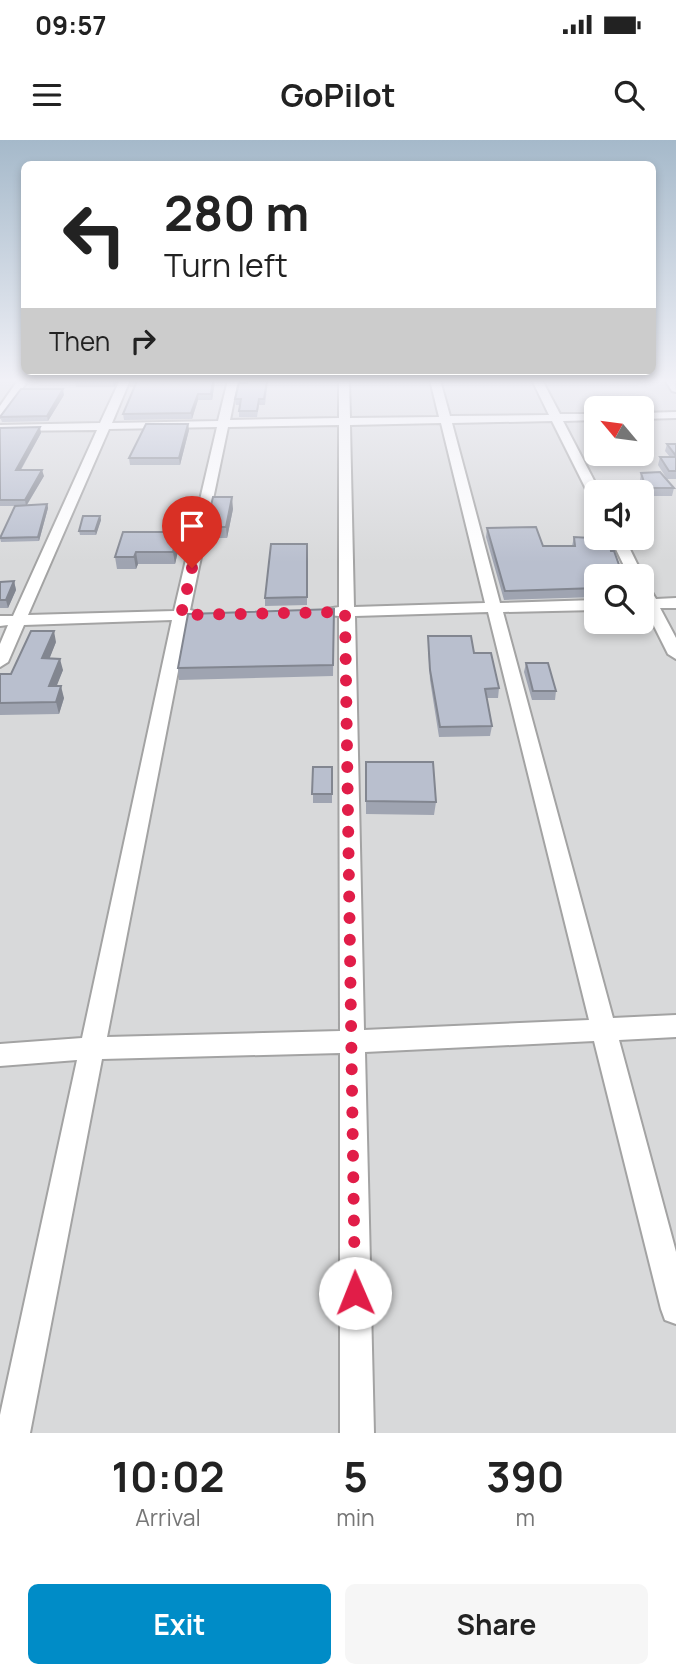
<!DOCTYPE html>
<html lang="en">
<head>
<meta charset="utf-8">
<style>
	:root { --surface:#fff; --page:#f6f6f6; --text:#222; --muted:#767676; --accent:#008cc7 }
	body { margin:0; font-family:Manrope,sans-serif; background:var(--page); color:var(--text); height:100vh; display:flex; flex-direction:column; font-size:26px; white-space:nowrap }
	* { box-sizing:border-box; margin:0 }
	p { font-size:23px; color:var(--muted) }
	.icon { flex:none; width:38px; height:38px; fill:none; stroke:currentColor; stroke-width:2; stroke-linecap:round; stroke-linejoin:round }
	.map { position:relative; height:1293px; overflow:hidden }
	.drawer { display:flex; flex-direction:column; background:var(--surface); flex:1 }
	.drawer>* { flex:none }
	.hud { position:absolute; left:21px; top:21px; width:635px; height:214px; border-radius:10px; box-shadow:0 4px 10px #0003; background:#fff; color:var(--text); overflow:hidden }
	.needle { width:46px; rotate:299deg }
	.fabs { position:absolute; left:584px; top:256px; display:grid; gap:14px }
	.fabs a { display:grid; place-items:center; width:70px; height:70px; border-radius:10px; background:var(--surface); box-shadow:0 4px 10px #0003; font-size:35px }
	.pin { position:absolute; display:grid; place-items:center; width:60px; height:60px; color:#fff; margin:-72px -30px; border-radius:50% 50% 50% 0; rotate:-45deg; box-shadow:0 0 7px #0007 }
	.pin .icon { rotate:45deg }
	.me { position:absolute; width:77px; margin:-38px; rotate:359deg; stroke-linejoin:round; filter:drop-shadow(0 0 5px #0008) }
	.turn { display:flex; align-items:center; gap:24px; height:147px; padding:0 28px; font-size:32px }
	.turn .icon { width:91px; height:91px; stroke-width:2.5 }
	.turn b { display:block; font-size:49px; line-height:60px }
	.then { display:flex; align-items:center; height:66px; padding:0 28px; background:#0003; gap:14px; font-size:26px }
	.eta { display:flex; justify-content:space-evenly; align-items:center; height:119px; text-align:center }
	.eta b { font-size:42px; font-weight:700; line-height:49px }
	.button { display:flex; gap:14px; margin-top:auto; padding:14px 28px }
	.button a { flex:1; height:80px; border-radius:10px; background:var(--accent); color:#fff; font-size:28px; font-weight:700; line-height:80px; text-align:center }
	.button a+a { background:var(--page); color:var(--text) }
	.status { display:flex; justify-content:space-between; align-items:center; height:49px; padding:0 35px; background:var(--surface); direction:ltr }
	.status svg { height:19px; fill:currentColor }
	header { display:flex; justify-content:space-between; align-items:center; height:91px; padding:0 28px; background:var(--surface); font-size:32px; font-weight:700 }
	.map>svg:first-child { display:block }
	.residential { fill:#d8d9da; fill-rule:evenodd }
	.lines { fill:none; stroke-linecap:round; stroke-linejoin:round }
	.minor-casing { stroke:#a3a3a3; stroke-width:4 }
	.minor { fill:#fff; fill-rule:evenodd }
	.wall { fill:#9fa4b1 }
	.shaded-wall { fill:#828690 }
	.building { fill:#b9bfce; stroke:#828690; stroke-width:2 }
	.route { stroke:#e11d48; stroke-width:12; stroke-dasharray:0 21.6 }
</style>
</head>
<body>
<div class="status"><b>09:57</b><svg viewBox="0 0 49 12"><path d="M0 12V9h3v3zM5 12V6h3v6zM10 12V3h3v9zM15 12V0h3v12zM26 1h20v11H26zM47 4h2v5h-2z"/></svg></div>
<header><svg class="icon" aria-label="menu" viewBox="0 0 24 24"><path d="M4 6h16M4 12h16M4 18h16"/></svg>GoPilot<svg class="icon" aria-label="search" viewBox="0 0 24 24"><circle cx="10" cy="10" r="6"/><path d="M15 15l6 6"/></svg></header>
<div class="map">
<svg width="676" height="1293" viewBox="0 0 676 1293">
	<rect width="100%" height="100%" fill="#e0e0ee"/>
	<path class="residential" d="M0,240H676V1293H0ZM597,268H642V313H597ZM597,352H642V397H597ZM597,436H642V481H597Z"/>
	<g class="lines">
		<g class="minor-casing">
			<path id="minor" d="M18,240H28L4,276L0,277V266Z
				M120,240H130L112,283L218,281L228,240H238L230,280L339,278V240H349L350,278L439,277L430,240H440L450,276L549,275L532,240H542L560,274H597V280L563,281L600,352H597V363L591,359L552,281L452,283L500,463L597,460V470L503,472L613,878L676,875V897L619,900L676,1112V1184L665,1180L661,1169L594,901L365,912L374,1293H340V913L102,919L30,1293H0V1275L77,920L0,926V904L82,898L172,480L24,485L8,522L0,527V504L8,485L0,486V476H13L97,290L0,291V285L100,283ZM441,283L485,463L354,467L350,285ZM339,285V467L327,469L324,472L327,475L339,476L340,891L107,897L188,480L198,478L201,475L198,472L190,470L228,287ZM217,287L174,471L28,475L109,289ZM488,472L589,880L364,890L355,476Z
				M665,240H675L676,252L672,251Z
				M676,272V278L642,279V273Z
				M610,397H624L643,436L642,437L629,436Z
				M642,443L647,444L656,459L676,458V468H660L676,498V519L668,514L645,468L642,469Z"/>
		</g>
		<use href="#minor" class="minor"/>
	</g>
	<path class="wall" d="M75,241H118L114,247H76Z
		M129,241H215L212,260H198L192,279L124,280L123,274L134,247H130Z
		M268,241L265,265H259L257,277H239V271L240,265H236L235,259L247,243Z
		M64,255L48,281L2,282L0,277Z
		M0,288L41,293L21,330L44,336L27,365L47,364L48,368L39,401L1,402L0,398L15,366H0Z
		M189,290L180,325H130L129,318Z
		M667,304H676V339H667L658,325L660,317H670L665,311Z
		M641,333L674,348L672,356H644L640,340Z
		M233,369L227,398H207L206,387Z
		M100,376L101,380L96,395H80L79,391Z
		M487,388L543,406H572L574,397L597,436V457L504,460L486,397Z
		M180,403L175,424H138L136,429H117L115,417Z
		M307,404V465L265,466V458Z
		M14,441L16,450L8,468H0V442Z
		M334,469L333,536L179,540L178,528Z
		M428,496L474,513L499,548L498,558H486L492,586L490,596L439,597L430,540L428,506Z
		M56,502L49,519L63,530L56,546L64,558L59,574L0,575V534H11Z
		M526,523L556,551L555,560H532L524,532Z
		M366,622L436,662L434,675L366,674Z
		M313,627H332V663H313Z"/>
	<path class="shaded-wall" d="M113,241H118L114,247Z
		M213,241H215L212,260L211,254Z
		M63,249L64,255L48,281L47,276Z
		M198,254V260L192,279L191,273Z
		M188,284L189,290L180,325L179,318Z
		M40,287L41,293L17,336L16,330Z
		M42,330L44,336L26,366L25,360Z
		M232,357L233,369L227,398L226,387Z
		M47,364L48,368L39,401L38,397Z
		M100,376L101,380L96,395L95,391Z
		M178,392L180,403L175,424L173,412Z
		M136,412L138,424L136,429L134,417Z
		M14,441L16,450L8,468L6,460Z
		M54,491L56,502L45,530L42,518Z
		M60,519L63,530L52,558L49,546Z
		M61,546L64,558L59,574L56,562Z"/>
	<path class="building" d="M129,241H213L211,254H198L191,273L123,274L137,241Z
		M247,241H267L264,259H259L257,271H239L241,259H235L239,243H247Z
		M21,249H63L47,276L0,277Z
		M146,284H188L179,318H129Z
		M40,287L16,330H42L25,360H0V288Z
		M667,304H676V316Z
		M660,317H676V331H669Z
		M660,332L674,348H646L641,333Z
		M213,357H232L226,387H206Z
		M47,364L38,397L0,398L15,366Z
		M83,376H100L95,391H79Z
		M536,387L543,406H575L574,397L609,399L611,411H614L623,436H597V448L505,451L487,388Z
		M123,392H178L173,412H136L134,417H115Z
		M271,404H307V457L265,458Z
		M14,441L6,460H0V442Z
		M334,469L333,525L178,528L188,474Z
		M31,491H54L42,518L60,519L49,546H61L56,562L0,563V534H11Z
		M428,496H471L474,513H491L499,548L485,549L492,586L440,587L430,530Z
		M526,523H548L556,551H533Z
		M366,622H433L436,662L366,661Z
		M313,627H332V654H312Z"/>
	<linearGradient id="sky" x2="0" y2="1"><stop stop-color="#a5b9ca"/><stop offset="0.57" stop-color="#f1f1f7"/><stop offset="1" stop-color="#f1f1f7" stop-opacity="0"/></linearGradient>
	<rect width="676" height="422" fill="url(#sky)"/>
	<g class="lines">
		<path class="route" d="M192,428L181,475L345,472L355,1153"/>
	</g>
</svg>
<div class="fabs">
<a><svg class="needle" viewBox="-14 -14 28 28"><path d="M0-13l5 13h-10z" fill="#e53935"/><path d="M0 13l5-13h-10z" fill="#767676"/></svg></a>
<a><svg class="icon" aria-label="sound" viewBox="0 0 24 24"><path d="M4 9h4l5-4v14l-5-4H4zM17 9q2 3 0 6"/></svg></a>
<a><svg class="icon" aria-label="search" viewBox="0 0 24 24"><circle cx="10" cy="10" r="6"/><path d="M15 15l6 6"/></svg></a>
</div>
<div class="pin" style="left:192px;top:428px;background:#d93025"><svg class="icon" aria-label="arrive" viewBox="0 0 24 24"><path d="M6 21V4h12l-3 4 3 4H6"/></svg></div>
<svg class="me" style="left:355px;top:1153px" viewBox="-20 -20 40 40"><circle r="19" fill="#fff"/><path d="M0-13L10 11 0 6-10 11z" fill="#e11d48"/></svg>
<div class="hud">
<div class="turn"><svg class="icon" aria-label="left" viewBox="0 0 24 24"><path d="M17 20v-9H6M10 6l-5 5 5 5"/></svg><div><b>280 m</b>Turn left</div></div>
<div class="then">Then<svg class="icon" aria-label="right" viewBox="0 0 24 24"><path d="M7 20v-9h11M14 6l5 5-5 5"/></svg></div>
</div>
</div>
<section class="drawer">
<div class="eta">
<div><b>10:02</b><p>Arrival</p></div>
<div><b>5</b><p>min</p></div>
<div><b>390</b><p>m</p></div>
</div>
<div class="button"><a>Exit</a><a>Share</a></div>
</section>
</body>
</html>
